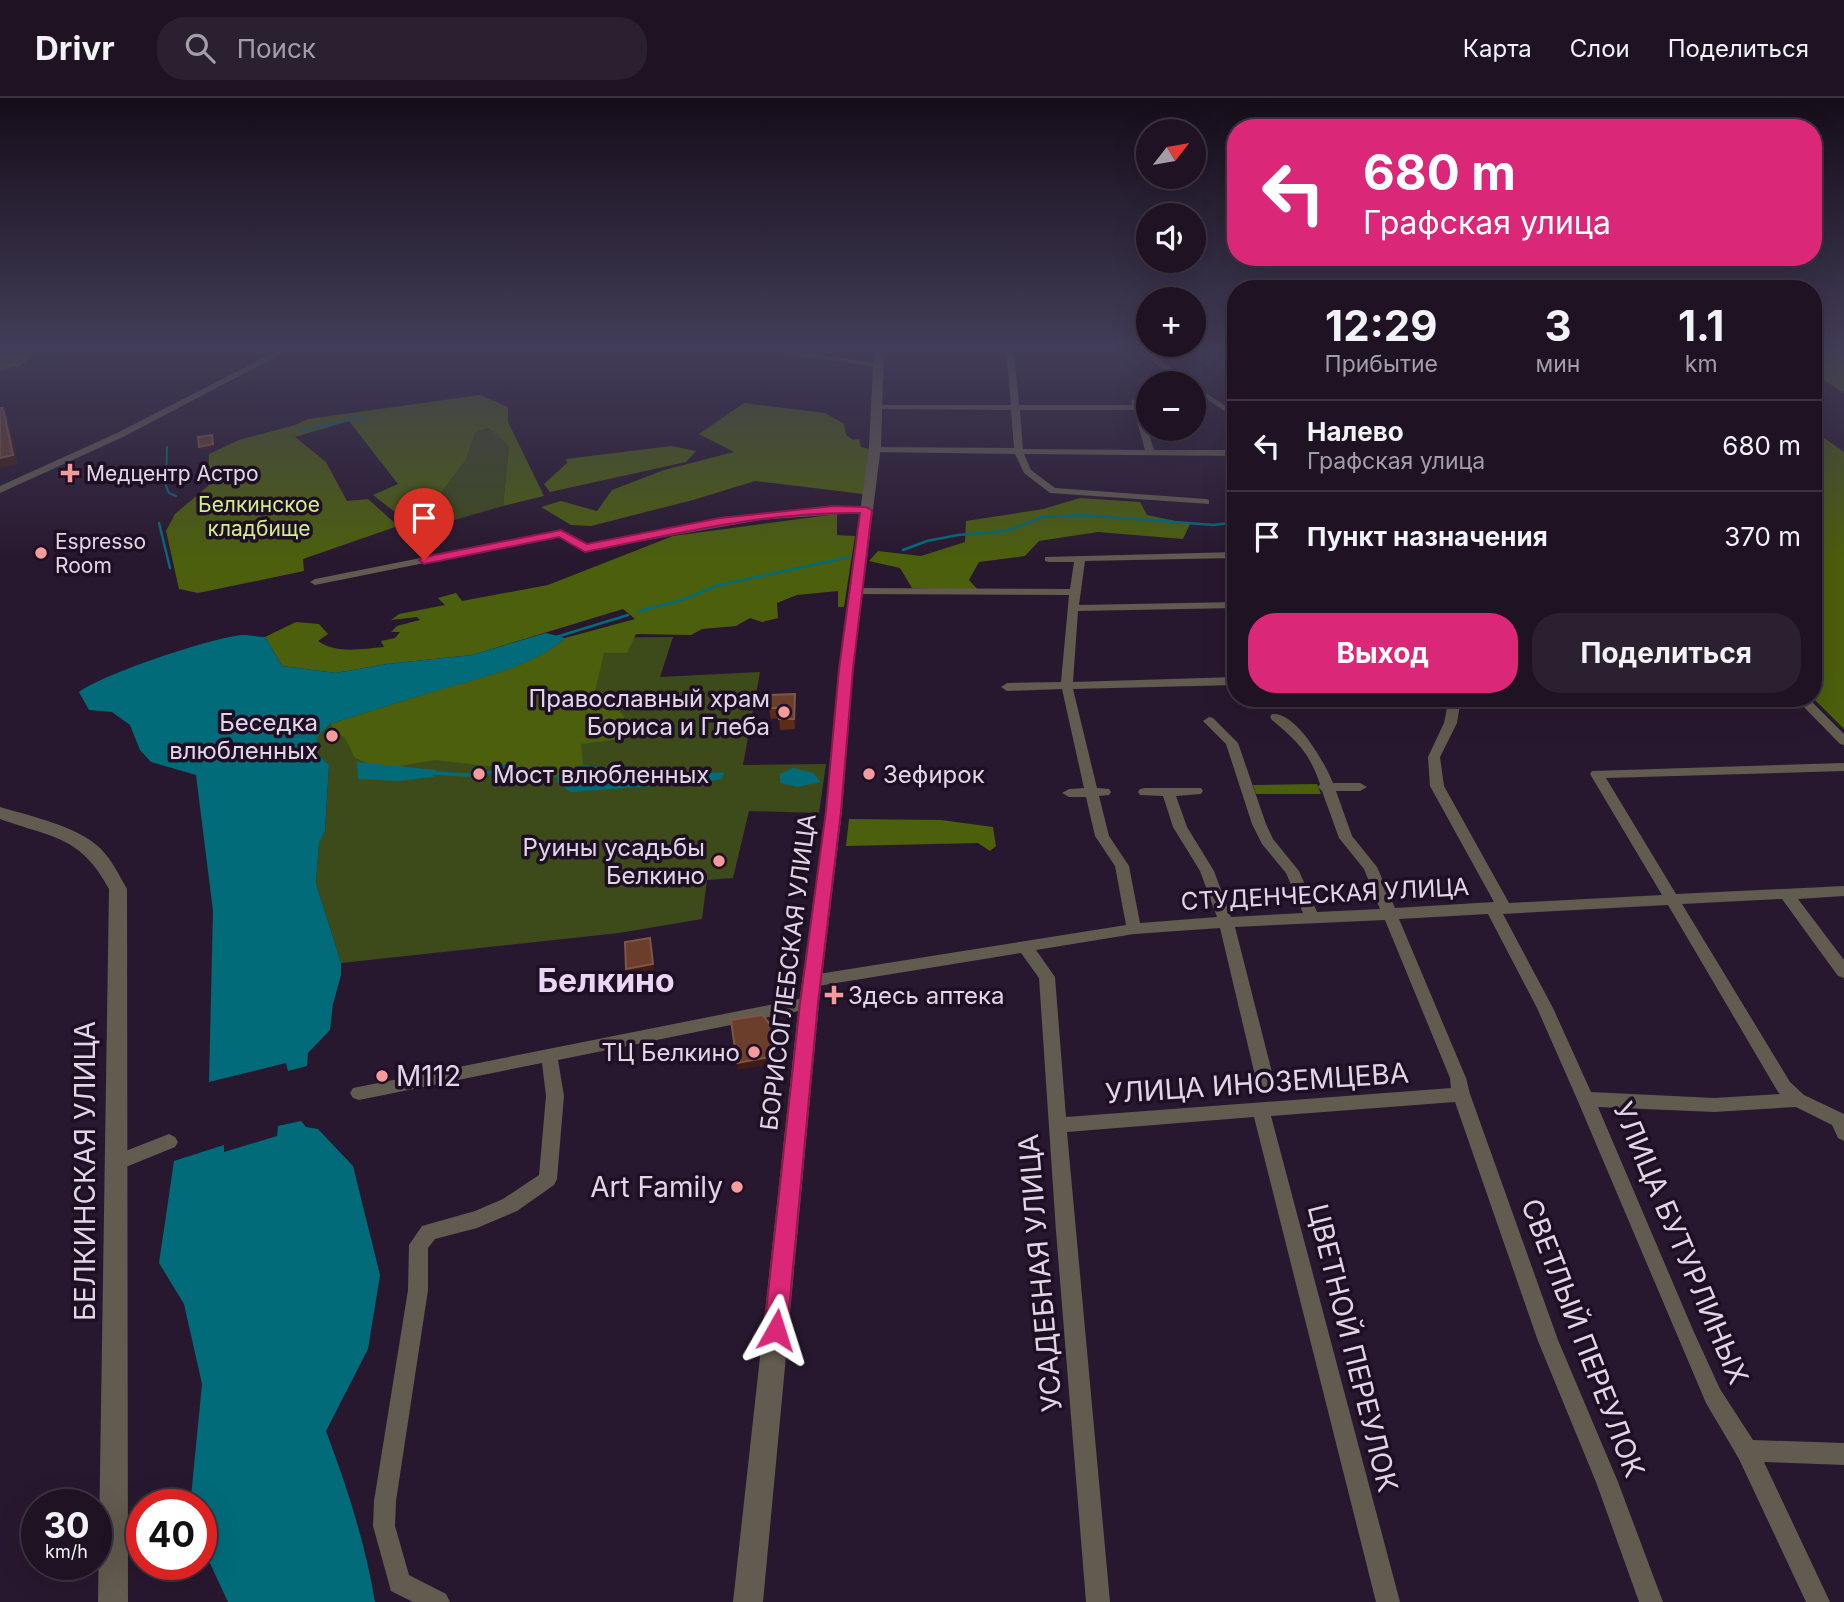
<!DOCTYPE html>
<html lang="ru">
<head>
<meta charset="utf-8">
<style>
	:root { --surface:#1e1223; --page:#2b2030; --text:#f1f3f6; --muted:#a19ea6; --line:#3c3241; --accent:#db2777 }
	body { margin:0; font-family:Inter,sans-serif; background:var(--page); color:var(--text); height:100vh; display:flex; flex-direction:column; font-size:26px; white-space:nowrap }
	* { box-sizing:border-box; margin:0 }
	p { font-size:23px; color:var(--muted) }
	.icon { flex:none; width:38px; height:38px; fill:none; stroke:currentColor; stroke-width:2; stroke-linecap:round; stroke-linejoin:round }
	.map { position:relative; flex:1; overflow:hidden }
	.side { position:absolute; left:1227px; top:182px; width:595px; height:427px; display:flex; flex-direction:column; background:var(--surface); border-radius:28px; box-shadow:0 7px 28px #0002,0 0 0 2px var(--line) }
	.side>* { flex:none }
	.top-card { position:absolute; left:1227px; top:21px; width:595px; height:147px; border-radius:28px; box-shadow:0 7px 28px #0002,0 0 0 2px var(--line); background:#db2777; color:#fff; overflow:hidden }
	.needle { width:46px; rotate:59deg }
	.fabs { position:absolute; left:1136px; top:21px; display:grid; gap:14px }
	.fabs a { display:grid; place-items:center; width:70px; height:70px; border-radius:50%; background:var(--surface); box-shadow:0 7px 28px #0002,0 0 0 2px var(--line); font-size:35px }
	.speed { position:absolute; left:21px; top:1391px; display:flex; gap:14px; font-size:35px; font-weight:700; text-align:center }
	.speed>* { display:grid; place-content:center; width:91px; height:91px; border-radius:50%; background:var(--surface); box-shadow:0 7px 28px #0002,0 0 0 2px var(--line); line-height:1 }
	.speed small { font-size:18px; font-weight:400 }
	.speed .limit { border:10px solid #d22; background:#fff; color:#111 }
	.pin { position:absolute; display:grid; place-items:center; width:60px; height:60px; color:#fff; margin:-72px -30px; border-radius:50% 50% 50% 0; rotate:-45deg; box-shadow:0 0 7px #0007 }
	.pin .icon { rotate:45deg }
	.me { position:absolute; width:77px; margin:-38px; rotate:6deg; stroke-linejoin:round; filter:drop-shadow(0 0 5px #0008) }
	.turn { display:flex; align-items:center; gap:24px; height:147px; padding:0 21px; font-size:32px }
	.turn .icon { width:91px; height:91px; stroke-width:2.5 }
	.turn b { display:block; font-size:49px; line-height:60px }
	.eta { display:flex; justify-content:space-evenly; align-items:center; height:119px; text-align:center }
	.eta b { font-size:42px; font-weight:700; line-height:49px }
	.cta { display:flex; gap:14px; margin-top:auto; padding:14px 21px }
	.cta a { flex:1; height:80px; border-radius:28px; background:var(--accent); color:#fff; font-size:28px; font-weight:700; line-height:80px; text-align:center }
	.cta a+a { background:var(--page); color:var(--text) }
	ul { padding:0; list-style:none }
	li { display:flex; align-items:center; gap:21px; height:91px; padding:0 21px; border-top:2px solid var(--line) }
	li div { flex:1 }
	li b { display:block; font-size:26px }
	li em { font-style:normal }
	header { display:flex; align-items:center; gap:42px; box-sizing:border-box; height:98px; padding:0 35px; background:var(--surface); border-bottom:2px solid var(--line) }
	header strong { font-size:33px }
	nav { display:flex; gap:38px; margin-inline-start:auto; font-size:24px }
	.search { width:490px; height:63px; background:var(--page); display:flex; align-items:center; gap:18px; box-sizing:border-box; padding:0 24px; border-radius:28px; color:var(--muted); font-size:26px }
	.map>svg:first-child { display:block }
	.green { fill:#3d4b1a }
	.forest { fill:#4b5f0c }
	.water { fill:#016b7a }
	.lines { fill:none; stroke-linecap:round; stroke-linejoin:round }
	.stream-far2 { stroke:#016b7a; stroke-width:2 }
	.stream-far1 { stroke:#016b7a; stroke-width:2.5 }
	.stream { stroke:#016b7a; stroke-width:3.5 }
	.minor { fill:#625b4f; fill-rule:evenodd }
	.tertiary { fill:#625b4f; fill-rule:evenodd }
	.wall { fill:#5c2c15 }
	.shaded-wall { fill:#411c16 }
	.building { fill:#6a3e2b; stroke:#7d5648; stroke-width:2 }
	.route { fill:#db2777; stroke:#8e194d; stroke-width:2 }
	.poi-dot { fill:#f59b9b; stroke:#1e0f25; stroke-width:2.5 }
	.labels { text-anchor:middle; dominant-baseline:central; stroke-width:7; stroke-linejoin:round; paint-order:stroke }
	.far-poi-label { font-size:21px; fill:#e0d6e6; stroke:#1e0f25; text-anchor:start }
	.far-park-label { font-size:21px; fill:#d0ef87; stroke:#1e0f25 }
	.poi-label { font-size:24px; fill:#e0d6e6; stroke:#1e0f25; text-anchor:end }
	.street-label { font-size:24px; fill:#e0d6e6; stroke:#1e0f25 }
	.near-poi-label { font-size:28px; fill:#e0d6e6; stroke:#1e0f25; text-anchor:start }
	.near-street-label { font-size:28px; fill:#e0d6e6; stroke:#1e0f25 }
	.district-label { font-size:32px; font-weight:bold; fill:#ead5f5; stroke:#1e0f25 }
</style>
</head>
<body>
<header>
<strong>Drivr</strong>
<div class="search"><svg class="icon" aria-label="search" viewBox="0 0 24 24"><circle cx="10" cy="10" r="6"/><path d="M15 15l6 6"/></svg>Поиск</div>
<nav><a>Карта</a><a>Слои</a><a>Поделиться</a></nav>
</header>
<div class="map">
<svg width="1844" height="1504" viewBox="0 0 1844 1504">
	<rect width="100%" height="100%" fill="#28182f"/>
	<path class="green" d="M490,330L509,348L503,408L451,423L434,404L466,362L475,335Z
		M673,539L660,579L760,574L743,667L826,666L819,715L749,713L733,780L707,782L702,821L619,835L341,865L316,785L319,745L325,733L329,667L317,655L316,639L330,626L558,547L565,540Z"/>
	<path class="forest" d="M0,251H42L20,268L0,272Z
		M1813,251H1844V295L1813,275Z
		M480,297L508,309V324L544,398L503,408L509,348L489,330L475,335L466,362L434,404L451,423L408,424L373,397L398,386L349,323L295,339L326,364L347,403L368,401L398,428L303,461L304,473L198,495L179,491L166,433L175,416L208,388L209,356L239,342L295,327L308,321Z
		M744,305L825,315L844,326L846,337L853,342L859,341L861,349L869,351L863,396L755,383L693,402L591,428L571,427L541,409L561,403L597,413L612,392L664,372L734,354L699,336Z
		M1813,332L1844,354V631L1813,600Z
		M671,348L696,353L686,364L550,394L544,386L567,365L566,361Z
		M1080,400L1140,404L1147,417L1190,426L1183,441L1098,434L1039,443L1025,458L979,464L969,482L979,493L912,490L900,470L869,463L878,453L921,458L965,444L966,423L1043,411Z
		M837,416V437L855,438L844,509H838V493L797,497L777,505L778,520L762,524L750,520L736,528L702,531L691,537L636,536L627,555H604L592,606L615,605L631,630L620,641L581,646L583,667L556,679L504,666L496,669L435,662L394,669L367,665L355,660L346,642L330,626C363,616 396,605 429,595C471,582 533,570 565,540L635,521L623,511L472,557L387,566L336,575L282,568L265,539L296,524L319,526L328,536L318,543C336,556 362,551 384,549L381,543L395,540L400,534H391L397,528L420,522L417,519L391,522L399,516L445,507L438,500L456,495L462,503L548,487L673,438Z
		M1317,686L1321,696H1256L1253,687Z
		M849,721L941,722L993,729L996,748L990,753L978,745L846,748Z"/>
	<path class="water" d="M546,535L565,540C533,570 471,582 429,595C396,605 363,615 330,626L317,639V655L329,667L325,733L319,745L316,785L341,865V877L333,906L330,932L308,955L307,968L288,973L286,965L209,984L213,813L196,677L151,664L140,652L130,627L112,614L89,612L79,594C103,576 213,539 243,537C250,537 258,539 265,539L282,568L336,575L387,566L472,557Z
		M357,664L436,672L433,679L400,683L358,681Z
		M504,666L529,671L515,683L496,682L492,677L496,669Z
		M583,667L619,671L724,675L722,681L696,685L571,694L558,685L556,679Z
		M793,670L813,675L821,684L797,689L780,685V676Z
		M301,1023L306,1029L318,1031L353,1068L380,1177L368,1251L326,1333C347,1389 365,1444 375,1504H228L201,1446V1407H193L191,1399L202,1286L184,1206L159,1165L174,1063L224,1047V1054L277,1038L278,1028Z"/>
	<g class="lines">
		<path class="stream-far2" d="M48,251L52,255
			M344,323L366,320
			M300,333L341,324
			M167,349L166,388L169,395L176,398"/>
		<path class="stream-far1" d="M159,425L170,470
			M903,452L927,443L958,437L1006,433L1043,419L1081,417L1214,427L1236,424
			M639,513L679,503L716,488L849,459
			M553,540L628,517"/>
		<path class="stream" d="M435,675L467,677L493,674"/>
		<path class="minor" d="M281,251H291L123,339L0,395V388L117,335Z
			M750,251H773L878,265L882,267L878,269Z
			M1006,251H1014L1019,307H1132L1131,303L1135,301H1138L1154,352H1236V358L1024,356L1031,372L1055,390L1206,401L1209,402V406L1050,395L1024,375L1015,356L871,354L870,352L874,349L1014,350L1011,312L876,311L872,309L876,307H1011ZM1020,312H1134L1145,352L1023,351Z
			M1135,251H1144L1192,285H1183Z
			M1194,287L1236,315V321L1194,292Z
			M866,409L869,410V414L760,422L585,453L559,438L315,487L310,484L315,481L561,432L587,447L760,416Z
			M1236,454V460L1085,463L1079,507L1236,504V510L1078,513L1073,584L1236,579V587L1073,591L1097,690L1109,691L1111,694L1109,697L1099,698L1109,738L1129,768L1140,825L1217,819L1200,773L1173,729L1163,698L1140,697L1138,694L1140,691L1145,690H1201L1203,693L1201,696L1176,698L1187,729L1214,773L1231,819L1303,815L1286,775L1262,746L1252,726L1226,646L1203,623L1209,619L1213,620L1238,645L1266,726L1273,741L1299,773L1317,814L1380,811L1364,771L1339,740L1322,693L1318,689L1320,686C1309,654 1297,643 1272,622L1270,619L1272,616C1296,613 1325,665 1333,685H1360L1367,689L1360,693H1336L1352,738L1377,769L1395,810L1494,804L1430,688L1428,659L1444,625L1449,600H1461L1457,625L1440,659L1444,688L1509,805L1662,797L1590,676L1592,673L1844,665V673L1606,680L1676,796L1844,788V798L1798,801L1844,862V880L1838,878L1782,801L1682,806L1790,984L1804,997L1844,1016V1043L1838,1040L1832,1027L1796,1009L1714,1014L1598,1009L1693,1232L1720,1291L1753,1342L1844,1345V1367L1764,1364L1830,1504H1806L1739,1361L1706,1305L1577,1001L1537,910L1488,816L1399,821L1466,980L1470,996L1558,1242L1618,1384L1663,1504H1639L1596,1384L1538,1243L1455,1004L1271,1018L1400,1504H1376L1254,1019L1067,1034L1110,1504H1086L1056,1133L1039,880L1021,855L812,889L806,887L804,883L806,879L812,877L1126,827L1115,768L1095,738L1086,699H1069L1062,695L1069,691L1084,690L1062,591L1007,593L1001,589L1007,585L1061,584L1069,497L856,496L851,493L856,490L1070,491L1074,464H1049L1045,463V459ZM1668,807L1778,994L1780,996L1714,1000L1591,994L1553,910L1503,816ZM1385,822L1450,980L1451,990L1066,1019L1055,879L1036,852L1134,836L1220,830L1258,990L1261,995L1267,997L1273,995L1276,990L1235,829Z
			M1795,600H1808L1844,636V647L1840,646Z
			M809,899L815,901L817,905L815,909L809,911L558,962L564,998L557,1081L554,1087L517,1113L477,1130L435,1141L428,1150V1192L396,1403L395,1428L409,1477L446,1496L450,1504H413L391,1493L373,1428L374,1403L408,1192L409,1147L422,1128L475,1113L503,1101L539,1077L546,998L542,965L359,1002L353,1000L350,995L353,990Z
			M169,1036L175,1039L178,1044L175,1049L116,1073L110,1071L107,1065L110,1059Z"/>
		<path class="tertiary" d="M874,251H884L881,348L853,571L842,713L819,905L763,1504H733L799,905L826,713L839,571L869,348Z
			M0,709C30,718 77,728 100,750C112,762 119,777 127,791L128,1504H98L109,791C80,737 52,740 0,721Z"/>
	</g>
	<path class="wall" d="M796,607L795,631L780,632L779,620L771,621L769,610Z"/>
	<path class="shaded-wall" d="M3,310L8,319L18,366L0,370Z
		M212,337L215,349L201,352L199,349Z
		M795,596L796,607L795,631L794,621Z
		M650,840L654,874L628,878L626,871Z
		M774,927L775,934L771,966L738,972L737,965Z"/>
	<path class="building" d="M0,310H3L13,357L0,360Z
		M212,337L213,346L199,349L198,339Z
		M795,596L794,621H779V610H769L770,597Z
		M650,840L653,866L626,871L625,844Z
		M762,917L770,926L774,927L770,959L737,965L731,922Z"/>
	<linearGradient id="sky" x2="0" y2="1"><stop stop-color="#160d1a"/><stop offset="0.54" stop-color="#423d58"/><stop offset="1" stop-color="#423d58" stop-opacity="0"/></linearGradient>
	<rect width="1844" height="462" fill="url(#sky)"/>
	<path class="route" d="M833,408L866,409L872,412L853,571L841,713L818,905L787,1232L784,1240L776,1243L768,1240L764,1232L800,905L826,713L839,571L860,415C768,413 675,436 585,454L559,439L424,466L419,462L424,459L561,432L587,446L720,420Z"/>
	<g class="poi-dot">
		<path d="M66.5 364.5h7v7h7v7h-7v7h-7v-7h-7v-7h7z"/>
		<circle cx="41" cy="455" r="7"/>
		<circle cx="784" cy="614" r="7"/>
		<circle cx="332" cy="638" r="7"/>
		<circle cx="479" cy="676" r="7"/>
		<circle cx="869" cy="676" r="7"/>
		<circle cx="719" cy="763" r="7"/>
		<path d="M830.5 886.5h7v7h7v7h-7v7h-7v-7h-7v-7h7z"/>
		<circle cx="754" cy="954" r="7"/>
		<circle cx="382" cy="978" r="7"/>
		<circle cx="737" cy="1089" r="7"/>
	</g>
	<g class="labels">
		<g class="far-poi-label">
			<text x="86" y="375">Медцентр Астро</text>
			<text x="55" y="443">Espresso<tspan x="55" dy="24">Room</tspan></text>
		</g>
		<g class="far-park-label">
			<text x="259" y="406">Белкинское<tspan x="259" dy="24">кладбище</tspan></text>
		</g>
		<g class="poi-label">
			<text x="770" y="600">Православный храм<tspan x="770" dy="28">Бориса и Глеба</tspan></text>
			<text x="318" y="624">Беседка<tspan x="318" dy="28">влюбленных</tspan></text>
			<text x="493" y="676" text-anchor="start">Мост влюбленных</text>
			<text x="883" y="676" text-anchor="start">Зефирок</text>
			<text x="705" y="749">Руины усадьбы<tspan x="705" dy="28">Белкино</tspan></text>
			<text x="848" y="897" text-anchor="start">Здесь аптека</text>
			<text x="740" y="954">ТЦ Белкино</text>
		</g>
		<g class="street-label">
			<text transform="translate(1325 796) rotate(-3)">СТУДЕНЧЕСКАЯ УЛИЦА</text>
			<text transform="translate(788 874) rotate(-83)">БОРИСОГЛЕБСКАЯ УЛИЦА</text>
		</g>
		<g class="near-poi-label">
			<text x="396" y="978">M112</text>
			<text x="723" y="1089" text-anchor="end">Art Family</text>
		</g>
		<g class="near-street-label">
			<text transform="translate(1257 985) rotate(-4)">УЛИЦА ИНОЗЕМЦЕВА</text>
			<text transform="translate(85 1073) rotate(-90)">БЕЛКИНСКАЯ УЛИЦА</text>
			<text transform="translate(1681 1145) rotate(67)">УЛИЦА БУТУРЛИНЫХ</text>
			<text transform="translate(1040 1175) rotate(-95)">УСАДЕБНАЯ УЛИЦА</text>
			<text transform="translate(1583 1240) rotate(69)">СВЕТЛЫЙ ПЕРЕУЛОК</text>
			<text transform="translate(1353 1250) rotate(76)">ЦВЕТНОЙ ПЕРЕУЛОК</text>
		</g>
		<g class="district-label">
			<text x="606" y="882">Белкино</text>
		</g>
	</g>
</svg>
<div class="fabs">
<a><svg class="needle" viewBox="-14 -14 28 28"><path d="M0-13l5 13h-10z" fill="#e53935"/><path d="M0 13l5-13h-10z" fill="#a19ea6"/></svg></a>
<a><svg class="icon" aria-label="sound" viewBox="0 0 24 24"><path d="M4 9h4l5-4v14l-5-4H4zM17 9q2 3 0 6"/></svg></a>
<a>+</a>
<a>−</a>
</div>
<div class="speed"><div>30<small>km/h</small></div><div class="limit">40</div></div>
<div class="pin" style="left:424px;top:462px;background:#d93025"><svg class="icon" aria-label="arrive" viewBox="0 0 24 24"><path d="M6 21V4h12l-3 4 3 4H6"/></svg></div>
<svg class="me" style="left:776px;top:1232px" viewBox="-20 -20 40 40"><path d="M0-17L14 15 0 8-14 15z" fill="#db2777" stroke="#fff" stroke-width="4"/></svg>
<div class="top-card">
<div class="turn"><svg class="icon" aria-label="left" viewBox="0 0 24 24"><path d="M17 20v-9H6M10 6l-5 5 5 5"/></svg><div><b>680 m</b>Графская улица</div></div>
</div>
<section class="side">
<div class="eta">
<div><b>12:29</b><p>Прибытие</p></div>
<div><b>3</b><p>мин</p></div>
<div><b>1.1</b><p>km</p></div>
</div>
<ul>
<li><svg class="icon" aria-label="left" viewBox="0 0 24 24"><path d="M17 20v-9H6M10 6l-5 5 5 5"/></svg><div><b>Налево</b><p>Графская улица</p></div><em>680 m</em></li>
<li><svg class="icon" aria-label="arrive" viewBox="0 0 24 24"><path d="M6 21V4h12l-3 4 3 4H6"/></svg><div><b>Пункт назначения</b></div><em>370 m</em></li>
</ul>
<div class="cta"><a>Выход</a><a>Поделиться</a></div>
</section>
</div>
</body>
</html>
